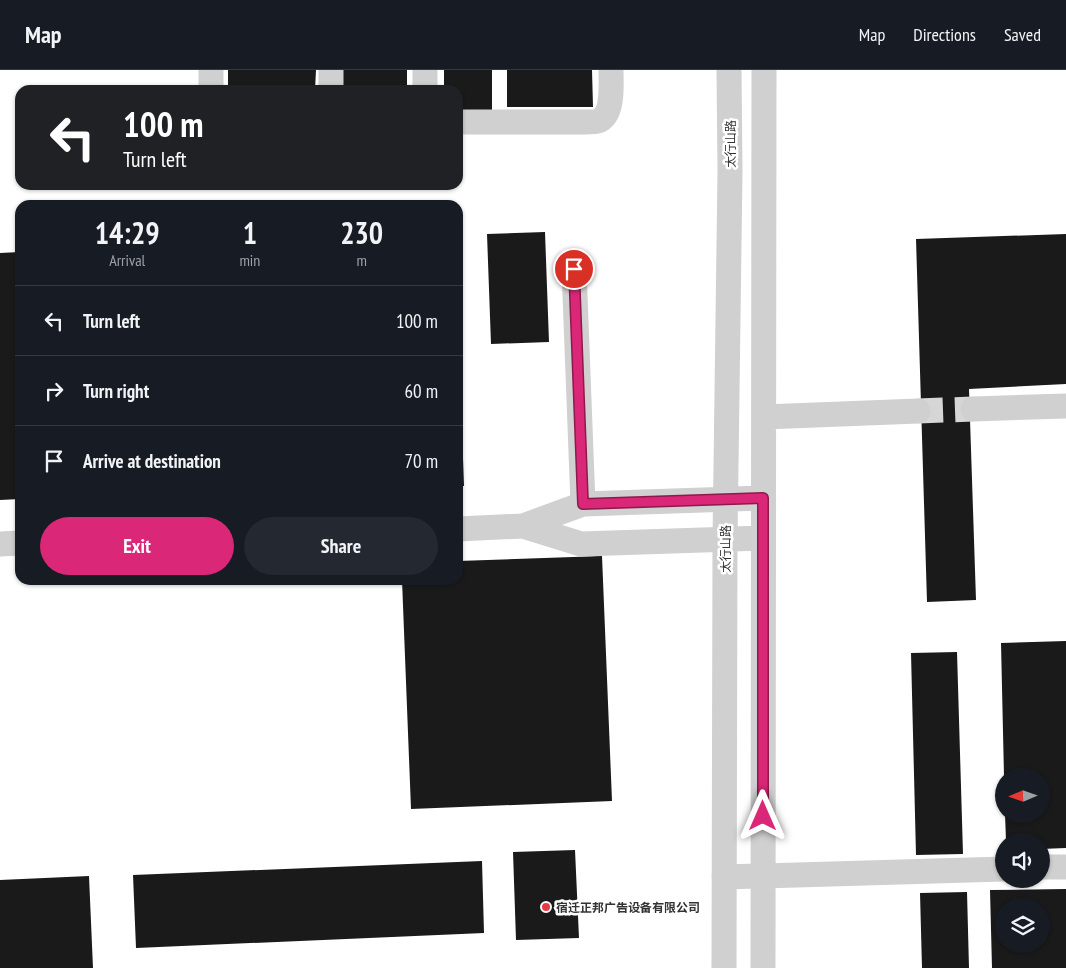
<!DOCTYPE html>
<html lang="en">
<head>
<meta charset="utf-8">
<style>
	:root { --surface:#171b24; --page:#242831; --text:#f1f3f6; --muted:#9ea1a6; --line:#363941; --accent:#db2777 }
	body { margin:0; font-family:"PT Sans Narrow","Noto Sans SC",sans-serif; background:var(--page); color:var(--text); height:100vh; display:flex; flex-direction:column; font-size:19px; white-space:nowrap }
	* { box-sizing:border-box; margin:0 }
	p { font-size:16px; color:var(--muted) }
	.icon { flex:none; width:28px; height:28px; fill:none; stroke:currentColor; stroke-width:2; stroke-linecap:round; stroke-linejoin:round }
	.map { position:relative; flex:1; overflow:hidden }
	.sheet { position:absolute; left:15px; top:130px; width:448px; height:385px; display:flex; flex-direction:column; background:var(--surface); border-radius:15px; box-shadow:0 1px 4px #0004 }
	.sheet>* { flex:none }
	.guide { position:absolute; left:15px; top:15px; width:448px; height:105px; border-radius:15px; box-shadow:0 1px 4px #0004; background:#202124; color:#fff; overflow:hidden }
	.needle { width:32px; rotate:268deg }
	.tools { position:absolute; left:995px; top:698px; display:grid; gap:10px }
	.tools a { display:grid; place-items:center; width:55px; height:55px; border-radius:50%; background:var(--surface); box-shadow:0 1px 4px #0004; font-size:25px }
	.pin { position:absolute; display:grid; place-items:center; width:42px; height:42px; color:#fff; margin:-21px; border:2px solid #fff; border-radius:50%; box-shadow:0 1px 5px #0007 }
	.me { position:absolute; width:55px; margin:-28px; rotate:0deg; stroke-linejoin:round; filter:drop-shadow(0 0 4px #0008) }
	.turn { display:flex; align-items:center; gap:18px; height:105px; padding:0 25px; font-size:22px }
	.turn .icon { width:65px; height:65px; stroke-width:2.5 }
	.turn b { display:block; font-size:35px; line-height:42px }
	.eta { display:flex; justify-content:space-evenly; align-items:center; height:85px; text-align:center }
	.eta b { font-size:30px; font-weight:700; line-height:35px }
	.button { display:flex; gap:10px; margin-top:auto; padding:10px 25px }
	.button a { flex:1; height:58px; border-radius:30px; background:var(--accent); color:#fff; font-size:20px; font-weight:700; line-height:58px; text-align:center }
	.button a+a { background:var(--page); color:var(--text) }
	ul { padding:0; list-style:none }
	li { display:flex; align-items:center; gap:15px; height:70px; padding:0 25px; border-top:1px solid var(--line) }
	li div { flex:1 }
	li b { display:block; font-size:19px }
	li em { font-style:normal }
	header { display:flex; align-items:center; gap:30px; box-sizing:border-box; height:70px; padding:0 25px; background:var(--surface); border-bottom:1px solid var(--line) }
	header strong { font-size:24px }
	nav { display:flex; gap:28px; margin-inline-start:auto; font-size:18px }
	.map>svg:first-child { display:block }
	.building { fill:#1a1a1a; fill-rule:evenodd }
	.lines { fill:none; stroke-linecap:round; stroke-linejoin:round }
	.minor-tunnel { stroke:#d6d6d6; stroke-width:25; stroke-dasharray:25 12; stroke-linecap:butt }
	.minor { stroke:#d0d0d0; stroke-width:25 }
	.route-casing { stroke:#8e194d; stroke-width:12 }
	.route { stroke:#db2777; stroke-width:9 }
	.poi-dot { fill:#e63946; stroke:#fff; stroke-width:2 }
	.labels { text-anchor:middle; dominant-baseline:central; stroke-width:5; stroke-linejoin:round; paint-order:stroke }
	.street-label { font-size:12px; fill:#333; stroke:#fff }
	.poi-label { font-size:12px; font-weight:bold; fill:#333; stroke:#fff; text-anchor:start }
</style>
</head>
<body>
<header>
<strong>Map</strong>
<nav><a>Map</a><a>Directions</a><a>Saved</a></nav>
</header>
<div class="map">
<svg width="1066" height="898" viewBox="0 0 1066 898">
	<rect width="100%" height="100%" fill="#fff"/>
	<path class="building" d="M228,0H316L315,20H228Z
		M338,0H407V20H338Z
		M444,0H492V41H458V20H444Z
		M507,0H592L593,37H507Z
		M545,162L549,272L491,274L487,164Z
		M1066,164V314L969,319L976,530L927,532L916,169Z
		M20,182V429L0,430V183Z
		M458,305H460L464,416H458Z
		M602,486L612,731L411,739L402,510H458V491Z
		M1066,571V778L1041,779V771H1006L1005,744H1041V706H1004L1001,573Z
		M957,582L963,784L916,785L911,583Z
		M575,780L579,868L516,870L513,782Z
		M482,791L484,863L136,878L133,805Z
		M89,806L93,898H0V810Z
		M1066,819V898H992L990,820ZM1004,836H1041V874H1004Z
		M967,822L969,898H922L920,823Z"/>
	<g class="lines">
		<path class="minor-tunnel" d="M918,341L973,339"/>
		<path class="minor" d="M211,0V20
			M331,20V0
			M425,20V0
			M458,52H586C589,52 595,52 598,51C614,45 611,14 611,0
			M574,199L583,434
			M973,339L1066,336
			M764,347L918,341
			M763,428L583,434L523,456L581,474L763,468
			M458,459L523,456
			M0,474L20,473
			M1041,797H1066
			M724,807L1004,799
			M724,898L725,470L730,101L729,0
			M763,898L764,0"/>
	</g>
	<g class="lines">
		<g class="route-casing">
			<path id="route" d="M574,199L583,434L763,428V746"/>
		</g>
		<use href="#route" class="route"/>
	</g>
	<circle class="poi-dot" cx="546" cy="837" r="5"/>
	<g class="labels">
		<g class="street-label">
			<text transform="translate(730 74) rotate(-90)">太行山路</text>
			<text transform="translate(725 479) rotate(-90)">太行山路</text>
		</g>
		<g class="poi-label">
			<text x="556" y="837">宿迁正邦广告设备有限公司</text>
		</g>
	</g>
</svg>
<div class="tools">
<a><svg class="needle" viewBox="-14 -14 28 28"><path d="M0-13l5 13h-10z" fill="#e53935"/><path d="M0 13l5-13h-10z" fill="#9ea1a6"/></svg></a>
<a><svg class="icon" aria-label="sound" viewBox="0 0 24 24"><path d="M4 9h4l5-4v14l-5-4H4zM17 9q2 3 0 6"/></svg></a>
<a><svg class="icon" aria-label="layers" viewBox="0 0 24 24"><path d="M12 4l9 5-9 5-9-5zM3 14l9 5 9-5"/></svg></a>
</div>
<div class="pin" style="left:574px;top:199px;background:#d93025"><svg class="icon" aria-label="arrive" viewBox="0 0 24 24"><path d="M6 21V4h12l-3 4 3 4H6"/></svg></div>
<svg class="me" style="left:763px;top:746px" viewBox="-20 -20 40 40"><path d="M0-17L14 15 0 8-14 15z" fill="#db2777" stroke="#fff" stroke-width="4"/></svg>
<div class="guide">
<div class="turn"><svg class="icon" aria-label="left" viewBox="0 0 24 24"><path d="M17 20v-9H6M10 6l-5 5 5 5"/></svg><div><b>100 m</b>Turn left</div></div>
</div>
<section class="sheet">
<div class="eta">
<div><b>14:29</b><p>Arrival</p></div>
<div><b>1</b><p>min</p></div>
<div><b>230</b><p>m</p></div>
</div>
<ul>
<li><svg class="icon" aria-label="left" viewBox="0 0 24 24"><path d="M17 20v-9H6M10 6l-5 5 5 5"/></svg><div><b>Turn left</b></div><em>100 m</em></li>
<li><svg class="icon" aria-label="right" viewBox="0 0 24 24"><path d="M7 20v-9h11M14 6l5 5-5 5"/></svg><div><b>Turn right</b></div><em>60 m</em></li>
<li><svg class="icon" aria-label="arrive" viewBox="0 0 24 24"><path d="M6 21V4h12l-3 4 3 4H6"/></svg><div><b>Arrive at destination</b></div><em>70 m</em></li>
</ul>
<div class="button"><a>Exit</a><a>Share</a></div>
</section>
</div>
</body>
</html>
